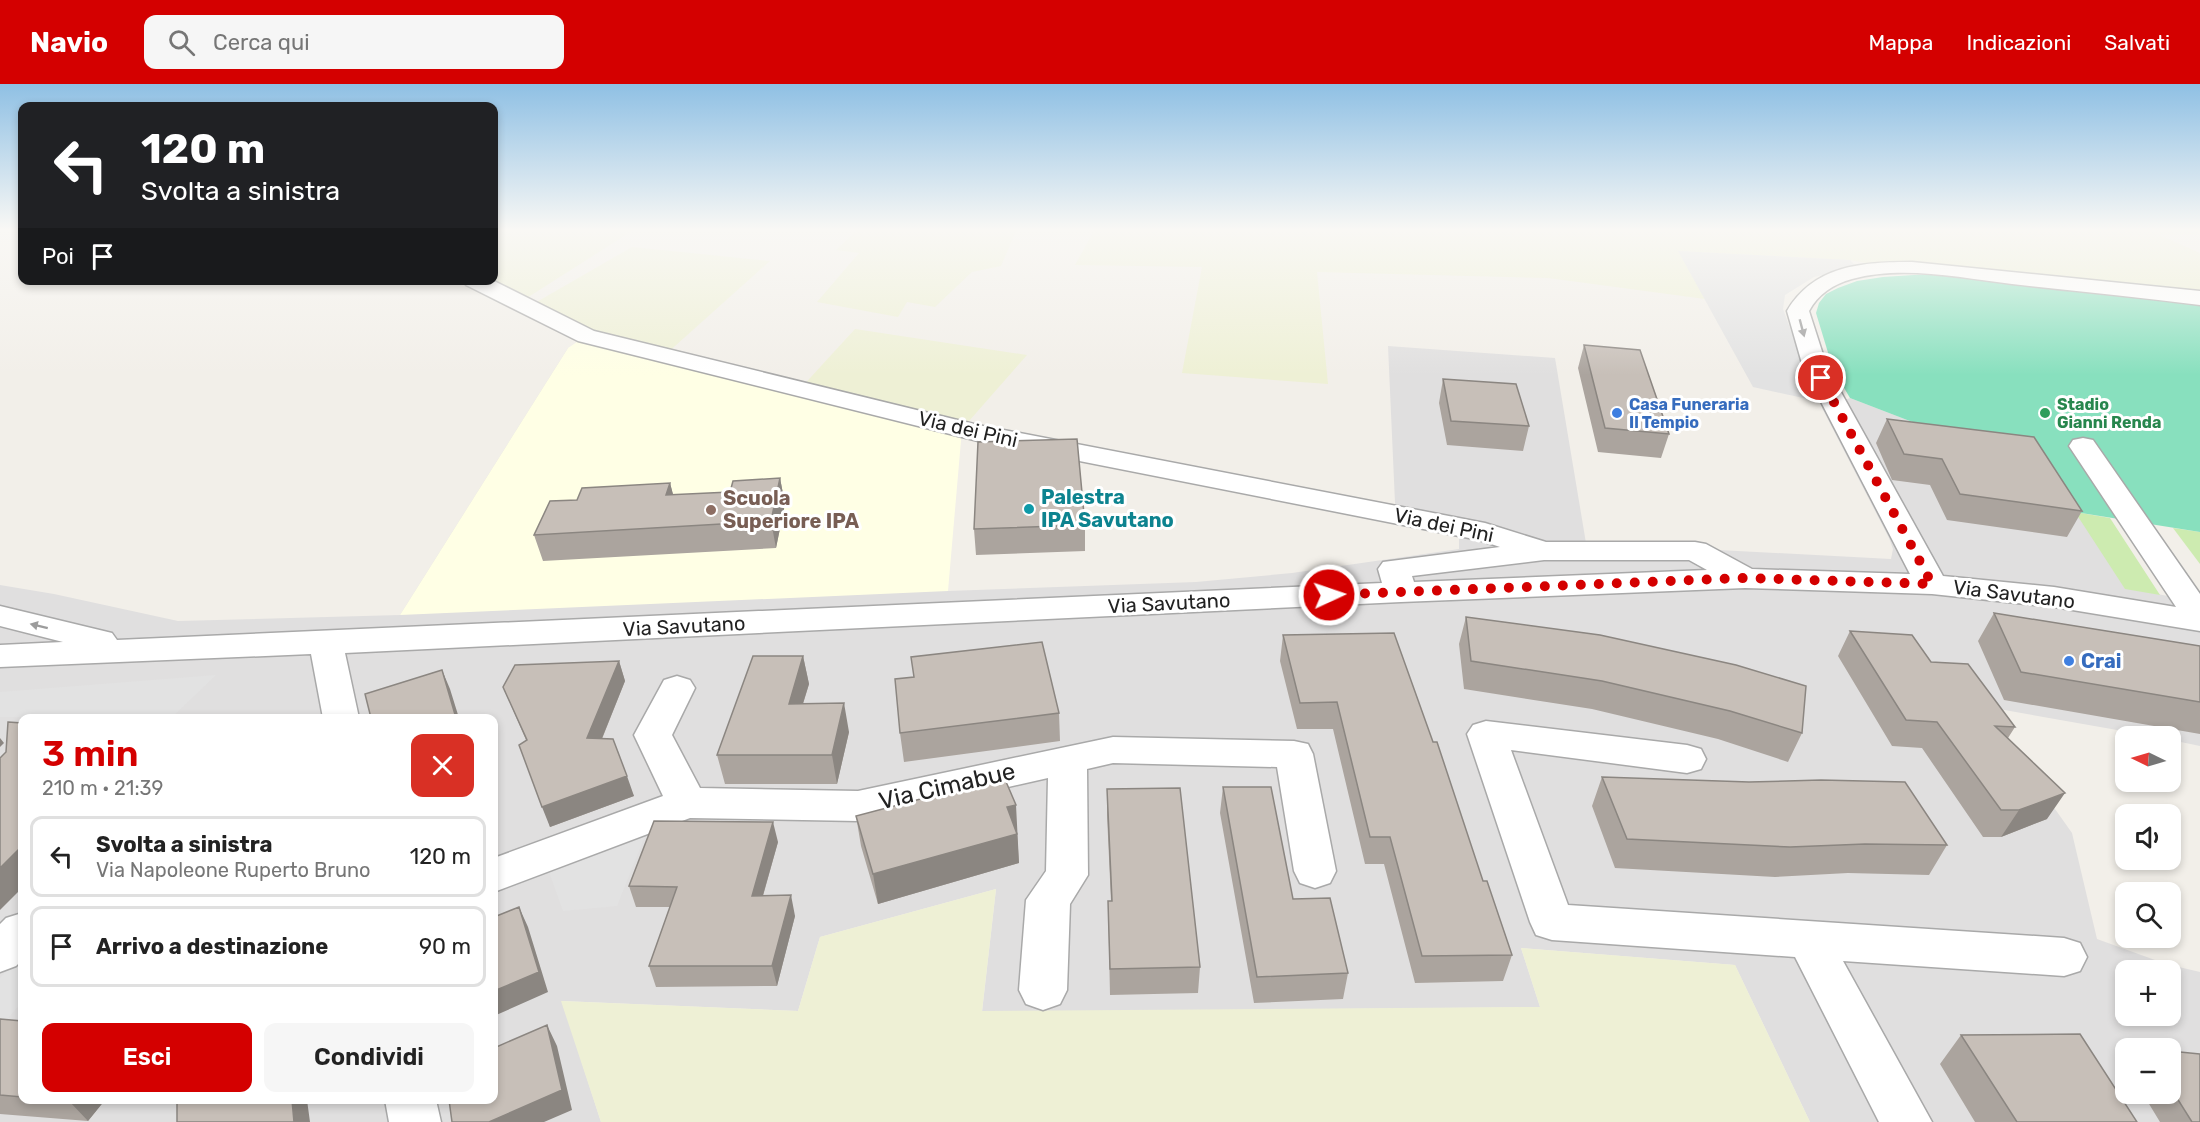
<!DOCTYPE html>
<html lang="it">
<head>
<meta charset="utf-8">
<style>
	:root { --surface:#fff; --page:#f6f6f6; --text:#222; --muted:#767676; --line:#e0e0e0; --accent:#d40000 }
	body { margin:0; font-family:Rubik,sans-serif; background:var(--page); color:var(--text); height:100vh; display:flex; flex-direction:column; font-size:22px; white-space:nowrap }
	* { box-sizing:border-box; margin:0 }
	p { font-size:20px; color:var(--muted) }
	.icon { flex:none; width:33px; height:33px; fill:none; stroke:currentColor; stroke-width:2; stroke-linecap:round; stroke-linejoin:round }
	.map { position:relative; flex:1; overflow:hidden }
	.details { position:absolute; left:18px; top:630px; width:480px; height:390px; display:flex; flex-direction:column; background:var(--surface); border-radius:12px; box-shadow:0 3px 9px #0003 }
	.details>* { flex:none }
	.banner { position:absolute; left:18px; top:18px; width:480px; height:183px; border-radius:12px; box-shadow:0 3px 9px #0003; background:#202124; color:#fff; overflow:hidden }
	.needle { width:39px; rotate:275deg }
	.fabs { position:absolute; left:2115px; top:642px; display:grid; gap:12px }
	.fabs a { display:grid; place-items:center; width:66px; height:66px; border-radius:12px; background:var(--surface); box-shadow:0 3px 9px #0003; font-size:30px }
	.pin { position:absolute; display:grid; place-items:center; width:51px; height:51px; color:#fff; margin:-26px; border:3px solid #fff; border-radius:50%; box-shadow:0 2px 6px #0007 }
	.me { position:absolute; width:66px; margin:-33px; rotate:87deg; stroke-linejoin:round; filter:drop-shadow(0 0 4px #0008) }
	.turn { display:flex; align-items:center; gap:21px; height:126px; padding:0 24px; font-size:27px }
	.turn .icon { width:78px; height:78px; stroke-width:2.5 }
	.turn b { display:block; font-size:42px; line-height:51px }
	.then { display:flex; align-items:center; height:57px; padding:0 24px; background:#0003; gap:12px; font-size:22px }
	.round { display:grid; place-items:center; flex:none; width:63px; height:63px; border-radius:12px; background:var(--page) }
	.summary { display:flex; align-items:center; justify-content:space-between; height:102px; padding:0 24px }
	h1 { font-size:36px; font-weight:600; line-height:45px; color:var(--accent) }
	.cta { display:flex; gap:12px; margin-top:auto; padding:12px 24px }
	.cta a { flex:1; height:69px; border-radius:12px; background:var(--accent); color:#fff; font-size:24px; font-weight:600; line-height:69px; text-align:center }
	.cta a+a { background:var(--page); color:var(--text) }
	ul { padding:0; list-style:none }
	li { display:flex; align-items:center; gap:18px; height:81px; margin:0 12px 9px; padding:0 12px; border:3px solid var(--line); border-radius:12px }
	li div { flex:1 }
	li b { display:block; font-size:22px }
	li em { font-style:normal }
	header { display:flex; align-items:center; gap:36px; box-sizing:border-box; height:84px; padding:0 30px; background:var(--accent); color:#fff }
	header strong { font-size:28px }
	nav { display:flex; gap:33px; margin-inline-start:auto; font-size:21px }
	.search { width:420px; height:54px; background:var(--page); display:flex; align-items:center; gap:15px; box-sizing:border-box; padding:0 21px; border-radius:12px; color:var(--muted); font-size:22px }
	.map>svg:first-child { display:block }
	.residential { fill:#e0dfdf; fill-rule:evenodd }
	.education { fill:#ffffe5 }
	.farmland { fill:#eef0d5 }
	.grass { fill:#cdebb0 }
	.pitch { fill:#88e0be }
	.parking { fill:#e2e2e2 }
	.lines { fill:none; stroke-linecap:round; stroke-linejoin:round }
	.minor-casing { stroke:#a9a9a9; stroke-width:3 }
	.minor { fill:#fff; fill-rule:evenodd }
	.wall { fill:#aba49e }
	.shaded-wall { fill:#8b8681 }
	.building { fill:#c7bfb8; stroke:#8b8681; stroke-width:1.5 }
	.oneway { fill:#9c9c9c }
	.route { stroke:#d40000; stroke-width:10; stroke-dasharray:0 18 }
	.shop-dot { fill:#3f7fe0; stroke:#fff; stroke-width:2 }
	.leisure-dot { fill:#2e9e5b; stroke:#fff; stroke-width:2 }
	.culture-dot { fill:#0f9aa8; stroke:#fff; stroke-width:2 }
	.education-dot { fill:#8d6e63; stroke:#fff; stroke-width:2 }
	.labels { text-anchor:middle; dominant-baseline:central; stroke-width:6; stroke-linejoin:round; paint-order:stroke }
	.far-shop-label { font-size:16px; font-weight:bold; fill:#366cbe; stroke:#fff; text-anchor:start }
	.far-leisure-label { font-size:16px; font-weight:bold; fill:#27864d; stroke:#fff; text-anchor:start }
	.street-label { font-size:20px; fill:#222; stroke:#fff }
	.culture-label { font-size:20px; font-weight:bold; fill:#0d838f; stroke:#fff; text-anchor:start }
	.education-label { font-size:20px; font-weight:bold; fill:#785e54; stroke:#fff; text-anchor:start }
	.shop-label { font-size:20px; font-weight:bold; fill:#366cbe; stroke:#fff; text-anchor:start }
	.near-street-label { font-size:24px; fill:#222; stroke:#fff }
</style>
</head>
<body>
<header>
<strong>Navio</strong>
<div class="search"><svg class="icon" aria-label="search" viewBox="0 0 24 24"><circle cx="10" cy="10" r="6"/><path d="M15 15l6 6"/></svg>Cerca qui</div>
<nav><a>Mappa</a><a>Indicazioni</a><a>Salvati</a></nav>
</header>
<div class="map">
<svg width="2200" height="1038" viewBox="0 0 2200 1038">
	<rect width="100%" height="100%" fill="#f2efe9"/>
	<path class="residential" d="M1388,262L1555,274L1586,459L1891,475L1893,465L1889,454L1822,324L1850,314L1928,344L2030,357L2125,504L2200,518V662L2171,656L2170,652H2151L1982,622L2072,749L2097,855L2166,880L2200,888V1038H1810L1735,881L1521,864L1540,923L982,928L996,805L820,853L798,927L562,917L601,1038H0V501L54,510L178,537L400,531L568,264L948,507L1196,498L1292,489L1459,465V453L1396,441ZM22,634H494V1016H22ZM2126,886H2170V932H2126ZM2126,964H2170V1010H2126Z"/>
	<path class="education" d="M586,252L962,345L948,507L400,531L568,264Z"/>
	<path class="farmland" d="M494,145H635L519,219L474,197L494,196Z
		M858,145H1017L1001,182L972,188L935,223L907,218L898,233L817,218L859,169L836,166Z
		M1095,145H2200V150H2157L2200,169V214L1897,185L1850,176L1679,167L1705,215L1548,194L1317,188L1328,300L1182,289L1202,183L1075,181Z
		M632,163L770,177L665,271L586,252L528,223Z
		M855,245L1027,271L962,345L800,305Z
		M996,805L982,927L1540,923L1521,864L1735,881L1810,1038H601L561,917L798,927L820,853Z"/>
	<path class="grass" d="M2075,428L2110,434L2160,511L2125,505Z
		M2173,444L2200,448V480Z"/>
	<path class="pitch" d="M1929,190L2200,219V448L2075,428L1928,344L1850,314L1833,285L1816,229L1819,219L1826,210L1838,204L1857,197L1883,193Z"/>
	<path class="parking" d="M1678,167L1850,176L1853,179L1856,183L1814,193L1785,211L1783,225L1817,317L1753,303Z
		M216,591L171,634L0,633V608Z
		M648,744L617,822L563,827L548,785Z
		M22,870V918L0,943V894Z"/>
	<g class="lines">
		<g class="minor-casing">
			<path id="minor" d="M1912,178L2200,207V221C2138,213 2075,207 2012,200C1961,194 1903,181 1852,195C1834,200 1818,210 1809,227L1827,283L1943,492L2054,503L2176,523L2069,362L2073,356L2083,354L2093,356L2200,510V547L2054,523L1932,510L1745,504L1401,518L345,569L359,634H323L311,570L0,583V561L63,558L0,542V522L112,549L117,556L1382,499L1378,485L1383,478L1500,463L1479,456L978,357L578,257L466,201L464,196H492L594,247L978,341L1485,439L1546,458H1695L1706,460L1752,485L1910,490L1803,283L1787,227C1814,181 1863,178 1912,178ZM1544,476H1689L1707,486L1414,498L1412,492Z
				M677,592L690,596L695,604L672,651L700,704L858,707L1113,653L1294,657L1308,660L1313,670L1336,787L1330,799L1315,804L1300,799L1294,787L1277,683L1113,679L1087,685L1088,791L1070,820L1067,906L1060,920L1043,926L1026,920L1019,906L1026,816L1046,787L1048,694L858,737L690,734L494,808V774L663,712L634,651L664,596Z
				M1486,637L1687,661L1701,665L1706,675L1701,685L1687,689L1511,666L1568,821L2064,854L2080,859L2087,873L2080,887L2064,892L1843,877L1932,1038H1879L1795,873L1552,856L1536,851L1530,838L1467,650L1473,641Z
				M22,829V876L16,882L0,888V840L6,834Z
				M385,1016H436L441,1038H389Z"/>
		</g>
		<use href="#minor" class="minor"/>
	</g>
	<path class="wall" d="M1584,261L1669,350L1661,374L1598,368L1578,284Z
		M1443,295L1529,342L1523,367L1447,361L1439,319Z
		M1887,335L2082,427L2067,453L1947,436L1930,401L1892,396L1876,359Z
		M780,394L785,420L776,464L543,477L534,451L577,416L670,399L673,411L730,408Z
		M1085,441V467L976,471L974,445Z
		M1994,529L2200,562V650L2004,616L1978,557Z
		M1466,533L1802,649L1788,678L1718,655L1592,625L1464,605L1459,560Z
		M1850,547L1931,578L2015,643L2008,654L2047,735L2001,753H1983L1922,664L1892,662L1838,572Z
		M1283,551L1483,797L1512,871L1503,897L1415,899L1384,780H1365L1333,645H1297L1280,577Z
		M803,572L809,600L803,620L849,648L837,700H725L717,671Z
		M619,577L625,597L602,655L634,712L550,743L526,656L503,603Z
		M914,593L1059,629L1060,657L904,678L900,649Z
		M1602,693L1947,761L1929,791L1848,789L1775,793L1615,784L1592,722Z
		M1223,703L1293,815L1348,889L1343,915L1254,919L1220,729Z
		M1107,705L1200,883L1198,909L1110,911L1108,817H1111L1107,731Z
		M856,732L1018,750H1017L1019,779L878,820L861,762Z
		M778,758L763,812L795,832L777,902L656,903L649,882L670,823H636L629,802Z
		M0,935L22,937V1016H105L88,1037L0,1030Z
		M1961,951L2137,1038H1975L1940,980Z
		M2170,967L2200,1038H2160L2143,1010H2170Z"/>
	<path class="shaded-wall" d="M780,394L785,420L776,464L771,437Z
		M670,399L677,425L666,411Z
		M803,572L809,600L794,648L789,620Z
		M619,577L625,597L594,674L587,654Z
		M442,586L450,605L459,634H456Z
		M844,619L849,648L837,700L832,671Z
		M0,654L4,659L0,663Z
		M627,692L634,712L550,743L542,723Z
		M2065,709L2047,735L2001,753L2019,726Z
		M1016,721L1019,779L878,820L873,790L1007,723Z
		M773,738L778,758L757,832L752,812Z
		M22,762V804L0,826V784Z
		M791,811L795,832L777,902L772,882Z
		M519,823L528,843L548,908L494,932V907Z
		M547,941L557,962L572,1026L544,1038H489Z
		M71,1016H105L88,1037L69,1017Z
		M292,1016H307L310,1038H294Z"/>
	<path class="building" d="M1584,261L1640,266L1669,350L1605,344Z
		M1443,295L1516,300L1529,342L1451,337Z
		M1887,335L2034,353L2082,427L1960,410L1942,375L1904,370Z
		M1077,355L1085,441L974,445L978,358Z
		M780,394L771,437L534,451L550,417L577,416L582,404L670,399L666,411L730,408L733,397Z
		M1994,529L2200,562V618L2021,588Z
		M1466,533L1600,551L1736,581L1806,602L1802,649L1730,627L1602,597L1471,577Z
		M1850,547L1912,551L1931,578L1968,580L2015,643L1995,642L2065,709L2019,726H2001L1937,638L1906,636Z
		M1394,549L1433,658H1437L1483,797H1487L1512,871L1422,872L1390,753H1370L1337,618L1300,619L1283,551Z
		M1042,558L1059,629L900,649L895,595L914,593L911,573Z
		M753,572H803L789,620L844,619L832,671H717Z
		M619,577L587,654L613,655L627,692L542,723L519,661L527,656L503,603L515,581Z
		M442,586L456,634H371L365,610Z
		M8,638L22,639V762L0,784V674L6,668Z
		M1004,693L1016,721L1007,723L1017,750L873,790L856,732Z
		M1602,693L1749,698L1821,696L1905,698L1947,761L1865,760L1790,763L1627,755Z
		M1223,703H1271L1293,815L1330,814L1348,889L1257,893Z
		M1180,704L1200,883L1110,885L1108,817H1112L1107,705Z
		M654,737L773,738L752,812L791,811L772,882H649L677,803L629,802Z
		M519,823L539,888L494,907V833Z
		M0,935L22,937V1013L0,1011Z
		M547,941L562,1006L489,1038H452L449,1016H494V964Z
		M2080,950L2137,1038H2017L1961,951Z
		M2170,967L2200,970V1038H2192L2170,1003Z
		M50,1016H71L69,1017Z
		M177,1016H292L294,1038H177Z"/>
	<defs><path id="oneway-solid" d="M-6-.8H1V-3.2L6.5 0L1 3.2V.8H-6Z" transform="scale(1.5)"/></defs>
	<g class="oneway">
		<use href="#oneway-solid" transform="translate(1802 244) rotate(75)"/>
		<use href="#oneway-solid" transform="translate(39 542) rotate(-166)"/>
	</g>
	<linearGradient id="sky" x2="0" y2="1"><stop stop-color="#8fc0e4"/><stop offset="0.5" stop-color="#f9f8f5"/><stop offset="1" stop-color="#f9f8f5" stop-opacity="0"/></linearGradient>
	<rect width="2200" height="291" fill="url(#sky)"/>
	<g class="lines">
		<path class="route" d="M1329,511L1745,494L1932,500L1821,294"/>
	</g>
	<g class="shop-dot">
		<circle cx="1617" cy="329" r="6"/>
		<circle cx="2069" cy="577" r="6"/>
	</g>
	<circle class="leisure-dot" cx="2045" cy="329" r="6"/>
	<circle class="culture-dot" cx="1029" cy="425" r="6"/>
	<circle class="education-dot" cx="711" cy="426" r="6"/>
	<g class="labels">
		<g class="far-shop-label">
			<text x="1629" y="320">Casa Funeraria<tspan x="1629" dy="18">Il Tempio</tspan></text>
		</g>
		<g class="far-leisure-label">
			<text x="2057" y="320">Stadio<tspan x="2057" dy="18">Gianni Renda</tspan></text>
		</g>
		<g class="street-label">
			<text transform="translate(968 345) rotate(13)">Via dei Pini</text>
			<text transform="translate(1444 441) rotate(12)">Via dei Pini</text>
			<text transform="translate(2014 510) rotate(7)">Via Savutano</text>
			<text transform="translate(1169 519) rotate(-3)">Via Savutano</text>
			<text transform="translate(684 542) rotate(-3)">Via Savutano</text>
		</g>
		<g class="culture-label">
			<text x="1041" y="413">Palestra<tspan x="1041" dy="23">IPA Savutano</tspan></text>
		</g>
		<g class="education-label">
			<text x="723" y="414">Scuola<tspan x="723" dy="23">Superiore IPA</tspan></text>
		</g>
		<g class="shop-label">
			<text x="2081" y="577">Crai</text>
		</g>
		<g class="near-street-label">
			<text transform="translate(947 702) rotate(-13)">Via Cimabue</text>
		</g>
	</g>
</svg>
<div class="fabs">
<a><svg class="needle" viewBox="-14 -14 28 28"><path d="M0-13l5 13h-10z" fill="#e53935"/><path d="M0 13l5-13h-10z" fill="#767676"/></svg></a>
<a><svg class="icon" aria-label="sound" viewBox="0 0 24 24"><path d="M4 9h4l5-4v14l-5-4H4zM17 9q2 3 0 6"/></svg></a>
<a><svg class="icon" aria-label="search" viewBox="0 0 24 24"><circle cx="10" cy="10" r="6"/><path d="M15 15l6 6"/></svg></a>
<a>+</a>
<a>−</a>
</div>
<div class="pin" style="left:1821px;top:294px;background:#d93025"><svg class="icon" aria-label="arrive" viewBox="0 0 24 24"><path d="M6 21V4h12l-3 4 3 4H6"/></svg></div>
<svg class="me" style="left:1329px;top:511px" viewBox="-20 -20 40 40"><circle r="17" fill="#d40000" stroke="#fff" stroke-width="3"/><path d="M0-11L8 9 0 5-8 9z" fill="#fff"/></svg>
<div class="banner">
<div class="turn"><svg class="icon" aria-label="left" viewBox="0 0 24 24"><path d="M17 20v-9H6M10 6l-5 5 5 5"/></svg><div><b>120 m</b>Svolta a sinistra</div></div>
<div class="then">Poi<svg class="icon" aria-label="arrive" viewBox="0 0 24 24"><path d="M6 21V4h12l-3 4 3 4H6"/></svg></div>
</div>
<section class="details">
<div class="summary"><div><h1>3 min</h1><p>210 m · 21:39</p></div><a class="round" style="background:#d93025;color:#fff"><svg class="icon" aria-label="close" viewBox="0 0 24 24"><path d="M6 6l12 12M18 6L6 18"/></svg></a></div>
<ul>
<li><svg class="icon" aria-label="left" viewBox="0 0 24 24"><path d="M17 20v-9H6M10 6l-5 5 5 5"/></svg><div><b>Svolta a sinistra</b><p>Via Napoleone Ruperto Bruno</p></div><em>120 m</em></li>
<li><svg class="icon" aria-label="arrive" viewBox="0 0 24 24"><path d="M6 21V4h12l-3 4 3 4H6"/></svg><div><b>Arrivo a destinazione</b></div><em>90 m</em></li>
</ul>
<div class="cta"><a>Esci</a><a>Condividi</a></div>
</section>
</div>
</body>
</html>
